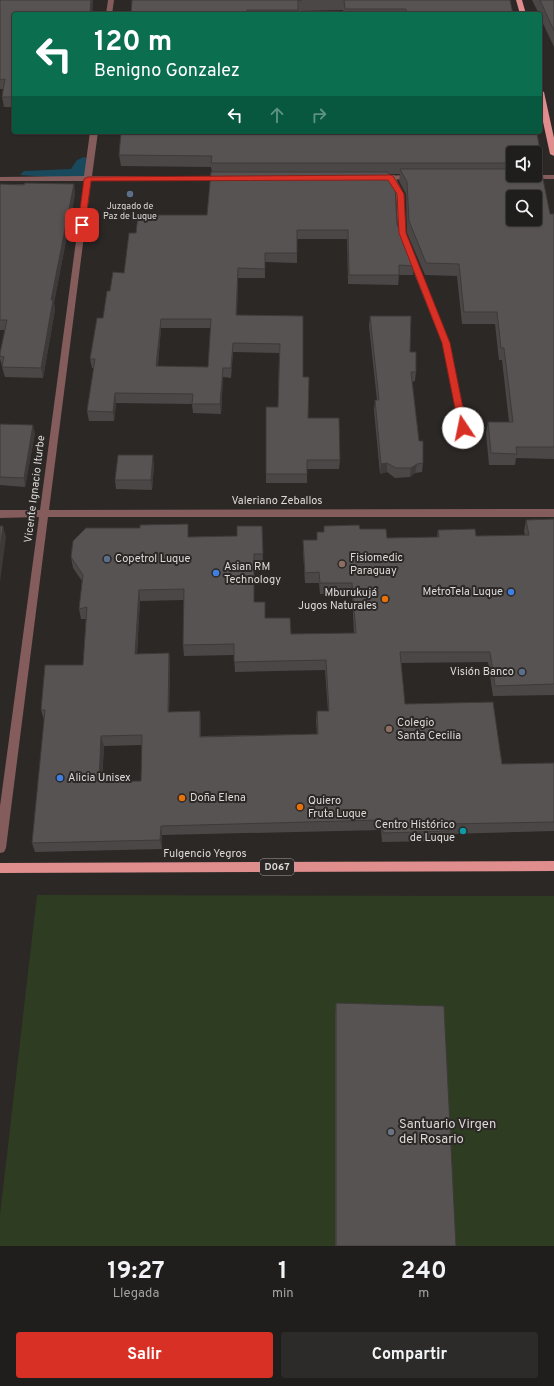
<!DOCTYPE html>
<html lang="es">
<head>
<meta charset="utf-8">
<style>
	:root { --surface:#201e1c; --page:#2d2b29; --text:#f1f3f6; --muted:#a2a2a3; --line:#3d3c3b; --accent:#d93025 }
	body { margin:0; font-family:Overpass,sans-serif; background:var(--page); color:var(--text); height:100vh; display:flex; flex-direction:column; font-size:15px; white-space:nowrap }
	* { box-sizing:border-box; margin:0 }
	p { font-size:13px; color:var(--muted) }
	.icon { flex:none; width:22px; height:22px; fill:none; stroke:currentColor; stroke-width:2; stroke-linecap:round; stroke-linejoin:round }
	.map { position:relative; height:1246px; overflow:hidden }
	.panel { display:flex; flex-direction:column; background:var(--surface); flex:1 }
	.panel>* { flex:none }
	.banner { position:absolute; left:12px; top:12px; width:530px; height:122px; border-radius:4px; box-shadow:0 1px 3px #0004,0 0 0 1px var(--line); background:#0b6e4f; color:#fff; overflow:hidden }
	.tools { position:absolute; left:506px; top:146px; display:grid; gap:8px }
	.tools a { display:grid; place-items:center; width:36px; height:36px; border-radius:4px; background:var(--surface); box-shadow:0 1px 3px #0004,0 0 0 1px var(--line); font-size:20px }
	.pin { position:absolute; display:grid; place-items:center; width:34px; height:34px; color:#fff; margin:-17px; border-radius:8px; box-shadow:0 2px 6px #0006 }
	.me { position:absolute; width:44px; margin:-22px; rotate:349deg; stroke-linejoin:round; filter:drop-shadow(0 0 3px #0008) }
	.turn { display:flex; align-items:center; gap:14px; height:84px; padding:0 16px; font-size:18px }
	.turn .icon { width:52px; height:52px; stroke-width:2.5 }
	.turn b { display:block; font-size:28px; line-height:34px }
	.lanes { display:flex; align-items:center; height:38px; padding:0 16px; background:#0003; justify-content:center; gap:20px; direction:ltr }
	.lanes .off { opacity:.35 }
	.eta { display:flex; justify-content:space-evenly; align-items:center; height:68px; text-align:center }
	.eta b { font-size:24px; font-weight:700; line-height:28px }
	.button { display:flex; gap:8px; margin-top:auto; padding:8px 16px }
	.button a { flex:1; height:46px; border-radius:4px; background:var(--accent); color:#fff; font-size:16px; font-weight:700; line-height:46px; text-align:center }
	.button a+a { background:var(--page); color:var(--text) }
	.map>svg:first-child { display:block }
	.green { fill:#2e3d21 }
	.water { fill:#19495c }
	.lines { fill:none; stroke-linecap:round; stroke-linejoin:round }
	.lane { fill:#845c5b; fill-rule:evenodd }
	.street { fill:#845c5b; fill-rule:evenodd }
	.primary { fill:#e08d8d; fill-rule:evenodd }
	.wall { fill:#4b4747; fill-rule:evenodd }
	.shaded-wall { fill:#3d3a39 }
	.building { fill:#575352; stroke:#3d3a39; fill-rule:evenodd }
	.route { fill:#d93025; stroke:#8d1f18 }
	.service-dot { fill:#5c6f8a; stroke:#2b2826; stroke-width:1.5 }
	.education-dot { fill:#8d6e63; stroke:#2b2826; stroke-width:1.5 }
	.shop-dot { fill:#3f7fe0; stroke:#2b2826; stroke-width:1.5 }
	.food-dot { fill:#e8710a; stroke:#2b2826; stroke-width:1.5 }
	.culture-dot { fill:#0f9aa8; stroke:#2b2826; stroke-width:1.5 }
	.worship-dot { fill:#6b7280; stroke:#2b2826; stroke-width:1.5 }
	.labels { text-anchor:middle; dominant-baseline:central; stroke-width:4; stroke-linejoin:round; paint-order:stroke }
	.far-poi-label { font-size:9px; fill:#dddad9; stroke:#2b2826 }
	.shield { fill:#2b2826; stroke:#a8a5a3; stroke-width:1 }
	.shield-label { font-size:10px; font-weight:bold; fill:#dddad9 }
	.street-label { font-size:11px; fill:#dddad9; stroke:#2b2826 }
	.poi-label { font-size:11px; fill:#dddad9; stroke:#2b2826; text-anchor:start }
	.near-poi-label { font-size:13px; fill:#dddad9; stroke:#2b2826; text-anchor:start }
</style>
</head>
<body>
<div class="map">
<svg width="554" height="1246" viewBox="0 0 554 1246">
	<rect width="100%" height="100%" fill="#2b2826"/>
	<path class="green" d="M37,895L554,896V1246H0V1215Z"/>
	<path class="water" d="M84,157L90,160L87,175L80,179L20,175L24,171L71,169L77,160Z"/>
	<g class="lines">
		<path class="lane" d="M388,175H394L404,194L406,233L450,343L467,428L466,430H460L459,428L442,343L398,233L396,194L387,177Z"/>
		<path class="street" d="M108,0H114L112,14H106Z
			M90,132H98L92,176H224L228,178L224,180L91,181L49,510L554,509V517H48L6,848L4,852L0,853V806L39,517L0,518V510H40L84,181H0V177L84,176Z
			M412,175L416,177L415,179L378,180L374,178L378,176Z
			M527,175H554V179H530L526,177Z"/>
		<path class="primary" d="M516,0H522L526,14H520Z
			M540,90L544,92L554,138V156L550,154L540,108Z
			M554,861V871L0,873V863Z"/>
	</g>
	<path class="wall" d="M0,0H93L92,14H14V107H4L2,97L3,89H0Z
		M132,0H510L513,14H344L343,10L298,11V14H131Z
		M532,0H554V47L540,17V14H539Z
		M539,146L538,155L539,163L538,169L550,214H554V459L516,458L515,465H489L486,433L488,422H509L502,360H499L495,324H462L457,276L425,275L407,233L406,194L399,181L400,174H389L397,224L414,266L413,275H399L398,285L348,284L347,239H297V263L265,262V278H238L237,315L303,316V377L308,418L340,460L339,469H307V483H266V407H278L279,353L233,352L231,378L223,377L221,414L193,413L192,404L116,403L114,421H89L87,411L94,368H92L90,359L103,318L110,291L124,273L136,233L207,215L212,172L211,167L121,166L119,155ZM513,153H535V175H513ZM161,328H211L208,367L158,366Z
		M0,184H74L75,194L54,303L55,310L43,378L5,377L2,367L3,366H2L0,359V353L5,330H0Z
		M370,316L410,352L416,372L415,381L412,382L419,441L423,463L422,472L415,473L410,477L395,478L387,472L380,474L374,410L375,400H377L369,326Z
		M0,424L35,433L25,487L0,485Z
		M154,465L152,490L116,489L115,480Z
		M554,519V695L493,696L488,662L401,663L405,704L502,764L554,763V831L448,834L446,841L382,842L381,830L162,835V849L35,852L32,843L44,720L41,710L83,665L86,619H81L79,609L82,581L73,568L71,557L189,537L237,536L262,526L263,565H254V602L265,618L291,634L354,633L352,594H320L319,583H305L303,551V540H317V532H324V526L360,529L387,538L437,537L438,530L476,536L525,535L524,531L526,520ZM184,600L183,645L184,656L234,655L235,672L325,670L328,711H317L316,721L317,734L201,736V722L169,712L170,663L169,653L137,654L140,601ZM142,745L141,781L102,782L104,746Z
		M336,1003L456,1246H335V1014Z"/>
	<path class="shaded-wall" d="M91,0H93L92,14H90Z
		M74,184L75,194L54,303L55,310L43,378L41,368L51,300Z
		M238,268V278L236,325V315Z
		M161,319V328L157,376L156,366Z
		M233,343V352L231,378V368Z
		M223,368V377L221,414L220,404Z
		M115,393L116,403L114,421L113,412Z
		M33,425L35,433L25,487L24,478Z
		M153,455L154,465L152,490L151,480Z
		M387,463V472L380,474L381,464Z
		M417,464L415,473L410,477L411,468Z
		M3,526L6,537L0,582V550Z
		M139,590L140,601L136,664L135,654Z
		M169,653L170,663L169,722L168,712Z
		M200,711L201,722V747L200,737Z
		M101,736L104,746L101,791L99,782Z
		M161,826L162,835V849L160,840Z"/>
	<path class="building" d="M0,0H91L90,14H14V97H2L5,79L0,80Z
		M132,0H302H298V10H247V14H131Z
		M344,0H510L513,14H407L406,9H345Z
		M540,0H554V31Z
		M121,132H537L539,146H536L539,163H535V153H513V163H211L212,156L119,155Z
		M400,169H513V175H535V169H541L550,214H554V447H516L517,454L491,453L488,422H513L504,348H501L497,312H464L459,264L426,263L409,221L407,182ZM513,197H535V219H513Z
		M211,172H388L395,185L397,224L414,266L399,265V275H349L348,230H297V253H265V269L238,268L236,315L303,316V377H309L308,418H339L340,460H307V474H266V407H278L280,344L233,343L231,368H223L220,404H192L193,394L115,393L113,412L87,411L95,359H90L97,318H103L107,291H110L113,272L124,273L129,233H136L138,215H207ZM161,319H211L208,367L156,366Z
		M25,183L74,184L51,300H53L41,368L2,367L4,357L0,356V353L7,320H0V184L24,185Z
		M370,316H411L410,352H416V372H411L419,441H423V463L417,464L411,468H396L387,463L381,464L375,400H379Z
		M0,424L33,425L24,478L0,477Z
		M118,455H153L151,480H115Z
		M554,519V684L495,686L490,652H400L405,704L493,702L502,764L554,763V822L447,824L449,831L383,833L382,820L161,826L160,840L32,843L45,710H41L45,665H83L87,607L79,609L83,575L71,557L73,541L86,528H140V525L188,524V537L237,536V526H262L263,554H254V602H265V618H290L291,634L356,633L352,583H320L319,572L305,573L303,540H317V532H324V526L359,525L360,529H386L387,538L439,537L438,530L475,529L476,536L529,535L526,520ZM184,589L183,645L234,644V662L326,660L329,711H317L318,734L200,737V711L168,712L169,653L135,654L139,590ZM142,735L141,781L99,782L101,736Z
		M0,526H3L0,550Z
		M336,1003L444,1006L456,1246H336Z"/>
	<path class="route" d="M391,175L393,176L404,194L406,233L450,343L467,428L463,431L459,428L442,343L399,233L397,194L388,180L91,181L85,225L82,227L78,225L84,179L88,177Z"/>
	<g class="service-dot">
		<circle cx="130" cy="194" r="4"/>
		<circle cx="107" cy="559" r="4"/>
		<circle cx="522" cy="672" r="4"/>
	</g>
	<g class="education-dot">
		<circle cx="342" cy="564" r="4"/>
		<circle cx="389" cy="729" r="4"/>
	</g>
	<g class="shop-dot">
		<circle cx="216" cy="573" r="4"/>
		<circle cx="511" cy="592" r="4"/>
		<circle cx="60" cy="778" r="4"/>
	</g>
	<g class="food-dot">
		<circle cx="385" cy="599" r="4"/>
		<circle cx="182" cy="798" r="4"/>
		<circle cx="300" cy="807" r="4"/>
	</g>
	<circle class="culture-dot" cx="463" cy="831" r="4"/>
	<circle class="worship-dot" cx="391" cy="1132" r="4"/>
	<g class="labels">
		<g class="far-poi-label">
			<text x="130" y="206">Juzgado de<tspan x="130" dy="10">Paz de Luque</tspan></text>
		</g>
		<rect class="shield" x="260" y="859" width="34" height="16" rx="3"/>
		<g class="shield-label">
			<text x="277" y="867">D067</text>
		</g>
		<g class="street-label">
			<text transform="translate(35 489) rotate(-83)">Vicente Ignacio Iturbe</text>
			<text x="277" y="501">Valeriano Zeballos</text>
			<text x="205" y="854">Fulgencio Yegros</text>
		</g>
		<g class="poi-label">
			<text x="350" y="558">Fisiomedic<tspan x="350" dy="13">Paraguay</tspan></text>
			<text x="115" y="559">Copetrol Luque</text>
			<text x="224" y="567">Asian RM<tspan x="224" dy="13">Technology</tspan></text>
			<text x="503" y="592" text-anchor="end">MetroTela Luque</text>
			<text x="377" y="593" text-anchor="end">Mburukujá<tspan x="377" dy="13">Jugos Naturales</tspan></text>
			<text x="514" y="672" text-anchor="end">Visión Banco</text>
			<text x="397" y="723">Colegio<tspan x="397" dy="13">Santa Cecilia</tspan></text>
			<text x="68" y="778">Alicia Unisex</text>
			<text x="190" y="798">Doña Elena</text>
			<text x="308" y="801">Quiero<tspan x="308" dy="13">Fruta Luque</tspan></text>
			<text x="455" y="825" text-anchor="end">Centro Histórico<tspan x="455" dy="13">de Luque</tspan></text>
		</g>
		<g class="near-poi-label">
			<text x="399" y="1125">Santuario Virgen<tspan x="399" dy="15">del Rosario</tspan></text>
		</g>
	</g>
</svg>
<div class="tools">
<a><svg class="icon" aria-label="sound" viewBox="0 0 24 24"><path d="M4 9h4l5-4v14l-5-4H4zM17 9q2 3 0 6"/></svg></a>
<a><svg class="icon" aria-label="search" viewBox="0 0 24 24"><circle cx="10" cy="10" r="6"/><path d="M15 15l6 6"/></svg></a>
</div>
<div class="pin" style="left:82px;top:225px;background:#d93025"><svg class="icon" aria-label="arrive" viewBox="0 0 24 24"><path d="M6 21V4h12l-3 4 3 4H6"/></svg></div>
<svg class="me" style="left:463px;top:428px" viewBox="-20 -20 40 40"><circle r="19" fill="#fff"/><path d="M0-13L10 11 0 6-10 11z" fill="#d93025"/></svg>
<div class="banner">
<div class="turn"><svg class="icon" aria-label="left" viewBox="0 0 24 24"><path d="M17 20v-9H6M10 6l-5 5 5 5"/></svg><div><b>120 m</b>Benigno Gonzalez</div></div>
<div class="lanes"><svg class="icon" aria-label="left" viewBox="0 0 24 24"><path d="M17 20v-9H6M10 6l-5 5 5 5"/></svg><svg class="icon off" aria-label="ahead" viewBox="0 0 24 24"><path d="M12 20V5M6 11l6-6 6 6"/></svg><svg class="icon off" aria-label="right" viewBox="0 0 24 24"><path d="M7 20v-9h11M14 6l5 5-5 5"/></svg></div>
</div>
</div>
<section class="panel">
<div class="eta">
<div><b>19:27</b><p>Llegada</p></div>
<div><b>1</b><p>min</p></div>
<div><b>240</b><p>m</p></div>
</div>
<div class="button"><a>Salir</a><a>Compartir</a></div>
</section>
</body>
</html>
